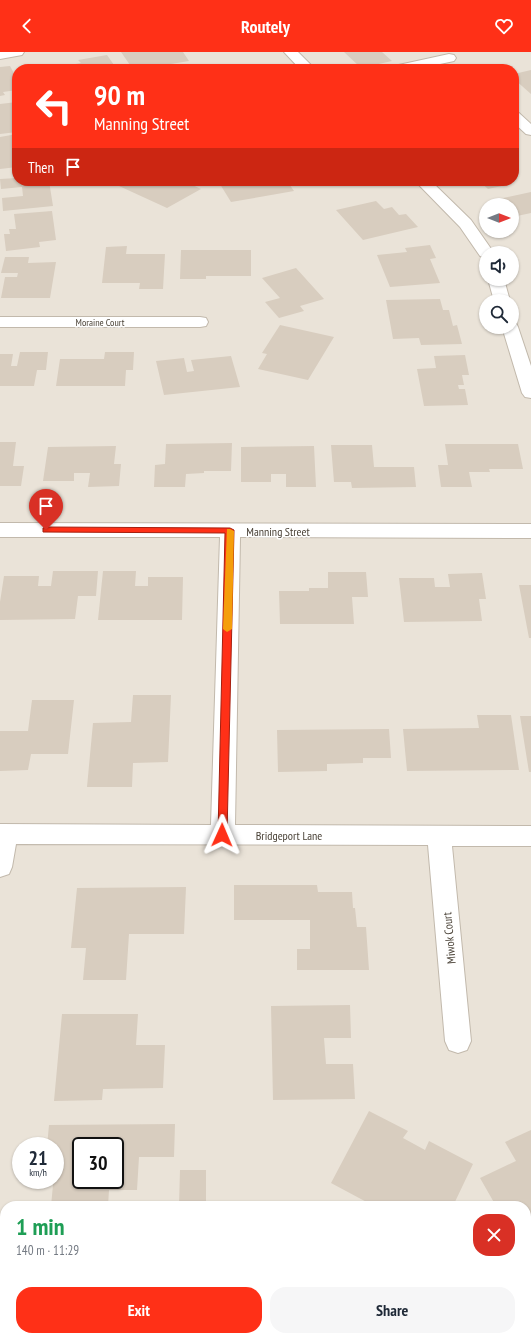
<!DOCTYPE html>
<html lang="en">
<head>
<meta charset="utf-8">
<style>
	:root { --surface:#fff; --page:#f6f6f7; --text:#1f2937; --muted:#747a83; --accent:#ff3017 }
	body { margin:0; font-family:"PT Sans Narrow",sans-serif; background:var(--page); color:var(--text); height:100vh; display:flex; flex-direction:column; font-size:15px; white-space:nowrap }
	* { box-sizing:border-box; margin:0 }
	p { font-size:13px; color:var(--muted) }
	.icon { flex:none; width:22px; height:22px; fill:none; stroke:currentColor; stroke-width:2; stroke-linecap:round; stroke-linejoin:round }
	.map { position:relative; flex:1; overflow:hidden }
	.sheet { position:absolute; left:0px; top:1149px; width:531px; height:140px; display:flex; flex-direction:column; background:var(--surface); border-radius:16px 16px 0 0; box-shadow:0 1px 3px #0004 }
	.sheet>* { flex:none }
	.banner { position:absolute; left:12px; top:12px; width:507px; height:122px; border-radius:16px; box-shadow:0 1px 3px #0004; background:#ff3017; color:#fff; overflow:hidden }
	.needle { width:26px; rotate:90deg }
	.tools { position:absolute; left:479px; top:146px; display:grid; gap:8px }
	.tools a { display:grid; place-items:center; width:40px; height:40px; border-radius:50%; background:var(--surface); box-shadow:0 1px 3px #0004; font-size:20px }
	.speed { position:absolute; left:12px; top:1085px; display:flex; gap:8px; font-size:20px; font-weight:700; text-align:center }
	.speed>* { display:grid; place-content:center; width:52px; height:52px; border-radius:50%; background:var(--surface); box-shadow:0 1px 3px #0004; line-height:1 }
	.speed small { font-size:10px; font-weight:400 }
	.speed .limit { border:2px solid #111; border-radius:6px; background:#fff; color:#111 }
	.pin { position:absolute; display:grid; place-items:center; width:34px; height:34px; color:#fff; margin:-41px -17px; border-radius:50% 50% 50% 0; rotate:-45deg; box-shadow:0 0 4px #0007 }
	.pin .icon { rotate:45deg }
	.me { position:absolute; width:44px; margin:-22px; rotate:1deg; stroke-linejoin:round; filter:drop-shadow(0 0 3px #0008) }
	.turn { display:flex; align-items:center; gap:14px; height:84px; padding:0 16px; font-size:18px }
	.turn .icon { width:52px; height:52px; stroke-width:2.5 }
	.turn b { display:block; font-size:28px; line-height:34px }
	.then { display:flex; align-items:center; height:38px; padding:0 16px; background:#0003; gap:8px; font-size:15px }
	.round { display:grid; place-items:center; flex:none; width:42px; height:42px; border-radius:16px; background:var(--page) }
	.overview { display:flex; align-items:center; justify-content:space-between; height:68px; padding:0 16px }
	h1 { font-size:24px; font-weight:600; line-height:30px; color:#1e9e55 }
	.cta { display:flex; gap:8px; margin-top:auto; padding:8px 16px }
	.cta a { flex:1; height:46px; border-radius:16px; background:var(--accent); color:#fff; font-size:16px; font-weight:600; line-height:46px; text-align:center }
	.cta a+a { background:var(--page); color:var(--text) }
	header { display:flex; justify-content:space-between; align-items:center; height:52px; padding:0 16px; background:var(--accent); color:#fff; font-size:18px; font-weight:600 }
	.map>svg:first-child { display:block }
	.residential { fill:#eae3d8; fill-rule:evenodd }
	.building { fill:#d8cdbf; fill-rule:evenodd }
	.lines { fill:none; stroke-linecap:round; stroke-linejoin:round }
	.minor-casing { stroke:#c2b9ac; stroke-width:2 }
	.minor { fill:#fff; fill-rule:evenodd }
	.route { fill:#ff3017; stroke:#a61f0f }
	.slow { fill:#f59e0b }
	.labels { text-anchor:middle; dominant-baseline:central; stroke-width:3; stroke-linejoin:round; paint-order:stroke }
	.far-street-label { font-size:10px; fill:#4a4237; stroke:#fff }
	.street-label { font-size:12px; fill:#4a4237; stroke:#fff }
</style>
</head>
<body>
<header><svg class="icon" aria-label="back" viewBox="0 0 24 24"><path d="M15 5l-7 7 7 7"/></svg>Routely<svg class="icon" aria-label="heart" viewBox="0 0 24 24"><path d="M12 20l-8-8c-3-5 5-10 8-4 3-6 11-1 8 4z"/></svg></header>
<div class="map">
<svg width="531" height="1289" viewBox="0 0 531 1289">
	<rect width="100%" height="100%" fill="#f5f1ea"/>
	<path class="residential" d="M0,0H531V1289H0ZM17,17H514V129H17ZM486,153H512V179H486ZM486,201H512V227H486ZM486,249H512V275H486ZM21,1094H55V1128H21ZM81,1094H115V1128H81ZM5,1154H526V1284H5Z"/>
	<path class="building" d="M121,0H183L189,9L141,17L137,12L130,13Z
		M344,0H382L392,9L361,16Z
		M107,3L114,13H111L114,17H60L59,15L81,11L78,8Z
		M10,14L17,27V38L3,40L5,43L0,44V15Z
		M531,18V42L514,27V22Z
		M17,50V80L0,82V52Z
		M17,82V115L0,117V85Z
		M17,126V129H49L53,154L3,159L2,146L23,144L22,135L1,137L0,127Z
		M128,129H184L201,137L167,156L119,134Z
		M218,129H254L255,131L260,129H287L294,139L231,150Z
		M479,129H508L511,132L488,137Z
		M531,140V161L517,164L512,159V153H505L499,147Z
		M376,149L384,157L392,155L399,163L406,162L418,175L363,188L336,158Z
		M52,159L56,188L39,190L40,195L6,199L4,182H10L9,177H16L14,162Z
		M430,193L436,206L430,207L440,231L390,235L377,203L407,200L405,196Z
		M127,194L126,202H165L163,237H139L140,231H102L106,195Z
		M181,198H251V224H206V227H180Z
		M5,205H29L28,211L56,210L50,246H1L5,225H17L18,221H1Z
		M296,216L324,247L300,254L304,259L279,266L265,250L280,246L262,226Z
		M440,247L443,258H449L453,274L457,273L462,292L421,293L419,286L393,287L386,248Z
		M280,273L334,285L308,328L258,317L267,302L262,301Z
		M20,300H48L46,318H37L34,334H0V302H13L11,314H17Z
		M105,300H134L133,318H126L125,334H56L60,307H104Z
		M465,303L469,323H462L464,333H458L459,337H465L468,353L424,354L417,317L436,316L434,304Z
		M231,304L240,335L164,343L156,309L184,306L187,320L194,319L191,308Z
		M0,390H16L13,414H24L21,434H0Z
		M232,391L231,419H204V421L186,422L185,435H154L155,413L165,412L166,392Z
		M445,392H518L523,417H489L490,420H469L472,435H441L438,413H448Z
		M331,393H372L374,415H414L416,435L352,436L351,430H334Z
		M116,394L114,412H121L119,434L88,435L90,421H74V429H43L48,395Z
		M314,394L316,435H286V422H271V430H241V395Z
		M53,519H98L96,544H78L75,567L0,568V550L4,524H39L38,534H51Z
		M103,519H136L135,534H148V525H183L182,568H98Z
		M328,520H366L368,545H352L354,572H280L279,539H309V536H328Z
		M482,521L486,547H479L482,569L404,570L399,526H434L435,535H450L448,522Z
		M519,533H531V586H529Z
		M133,643H171L168,710L133,711L132,735H87L93,671L131,670Z
		M32,648H74L68,702H31L28,718L0,719V679H28Z
		M477,663H511L519,718L407,719L403,677L479,676Z
		M520,664H531V720H529Z
		M389,677L391,706H363V711L327,712V719L278,720L277,678Z
		M234,833H317L318,840H352L353,856H355L357,875H366L369,918H297V897H310V868H234Z
		M186,835L184,882H129L126,928H83L86,896H71L77,836Z
		M350,953L351,986H324L326,1012H353L355,1047L273,1048L271,954Z
		M62,962H138L136,993H165L163,1036L103,1037L102,1048L54,1049Z
		M369,1059L408,1079L403,1086L425,1098L429,1089L473,1112L453,1154H374L331,1131Z
		M175,1072L174,1105H139L137,1138H109L108,1154H51L53,1133H43L44,1128H55V1094H47L49,1073ZM81,1094H115V1128H81Z
		M531,1078V1184L526,1186V1154H496L480,1126L516,1109L505,1090Z
		M180,1118H206V1154H179Z
		M14,1284H58V1289H13Z
		M311,1284H405V1289H312Z"/>
	<g class="lines">
		<g class="minor-casing">
			<path id="minor" d="M0,0H24L22,3L0,7Z
				M284,0H298L315,17H300Z
				M449,2L454,3L456,6L454,9L417,17H392L394,14Z
				M514,60L519,61L531,72V83L526,82L514,71Z
				M415,129H431L471,168L494,201H486V206L480,204L460,175Z
				M488,227H504L510,249H494Z
				M0,265H200L206,266L208,270L206,274L200,275H0Z
				M512,270L516,271L518,275L531,314V346L525,345L522,341L502,275H512Z
				M0,471L531,472V486L240,485L235,773L531,774V794H452L471,989L467,998L458,1001L449,998L445,989L428,793L16,792L12,815L9,822L0,825V772L211,773L220,485H0Z"/>
		</g>
		<use href="#minor" class="minor"/>
	</g>
	<path class="route" d="M46,475L230,476L234,478L227,783L226,785H219L218,783L225,481L43,480V476Z"/>
	<path class="slow" d="M227,477H230L234,479L232,577L227,580L223,577Z"/>
	<g class="labels">
		<g class="far-street-label">
			<text x="100" y="270">Moraine Court</text>
		</g>
		<g class="street-label">
			<text x="278" y="479">Manning Street</text>
			<text x="289" y="783">Bridgeport Lane</text>
			<text transform="translate(449 886) rotate(-95)">Miwok Court</text>
		</g>
	</g>
</svg>
<div class="tools">
<a><svg class="needle" viewBox="-14 -14 28 28"><path d="M0-13l5 13h-10z" fill="#e53935"/><path d="M0 13l5-13h-10z" fill="#747a83"/></svg></a>
<a><svg class="icon" aria-label="sound" viewBox="0 0 24 24"><path d="M4 9h4l5-4v14l-5-4H4zM17 9q2 3 0 6"/></svg></a>
<a><svg class="icon" aria-label="search" viewBox="0 0 24 24"><circle cx="10" cy="10" r="6"/><path d="M15 15l6 6"/></svg></a>
</div>
<div class="speed"><div>21<small>km/h</small></div><div class="limit">30</div></div>
<div class="pin" style="left:46px;top:478px;background:#d93025"><svg class="icon" aria-label="arrive" viewBox="0 0 24 24"><path d="M6 21V4h12l-3 4 3 4H6"/></svg></div>
<svg class="me" style="left:222px;top:783px" viewBox="-20 -20 40 40"><path d="M0-17L14 15 0 8-14 15z" fill="#ff3017" stroke="#fff" stroke-width="4"/></svg>
<div class="banner">
<div class="turn"><svg class="icon" aria-label="left" viewBox="0 0 24 24"><path d="M17 20v-9H6M10 6l-5 5 5 5"/></svg><div><b>90 m</b>Manning Street</div></div>
<div class="then">Then<svg class="icon" aria-label="arrive" viewBox="0 0 24 24"><path d="M6 21V4h12l-3 4 3 4H6"/></svg></div>
</div>
<section class="sheet">
<div class="overview"><div><h1>1 min</h1><p>140 m · 11:29</p></div><a class="round" style="background:#d93025;color:#fff"><svg class="icon" aria-label="close" viewBox="0 0 24 24"><path d="M6 6l12 12M18 6L6 18"/></svg></a></div>
<div class="cta"><a>Exit</a><a>Share</a></div>
</section>
</div>
</body>
</html>
